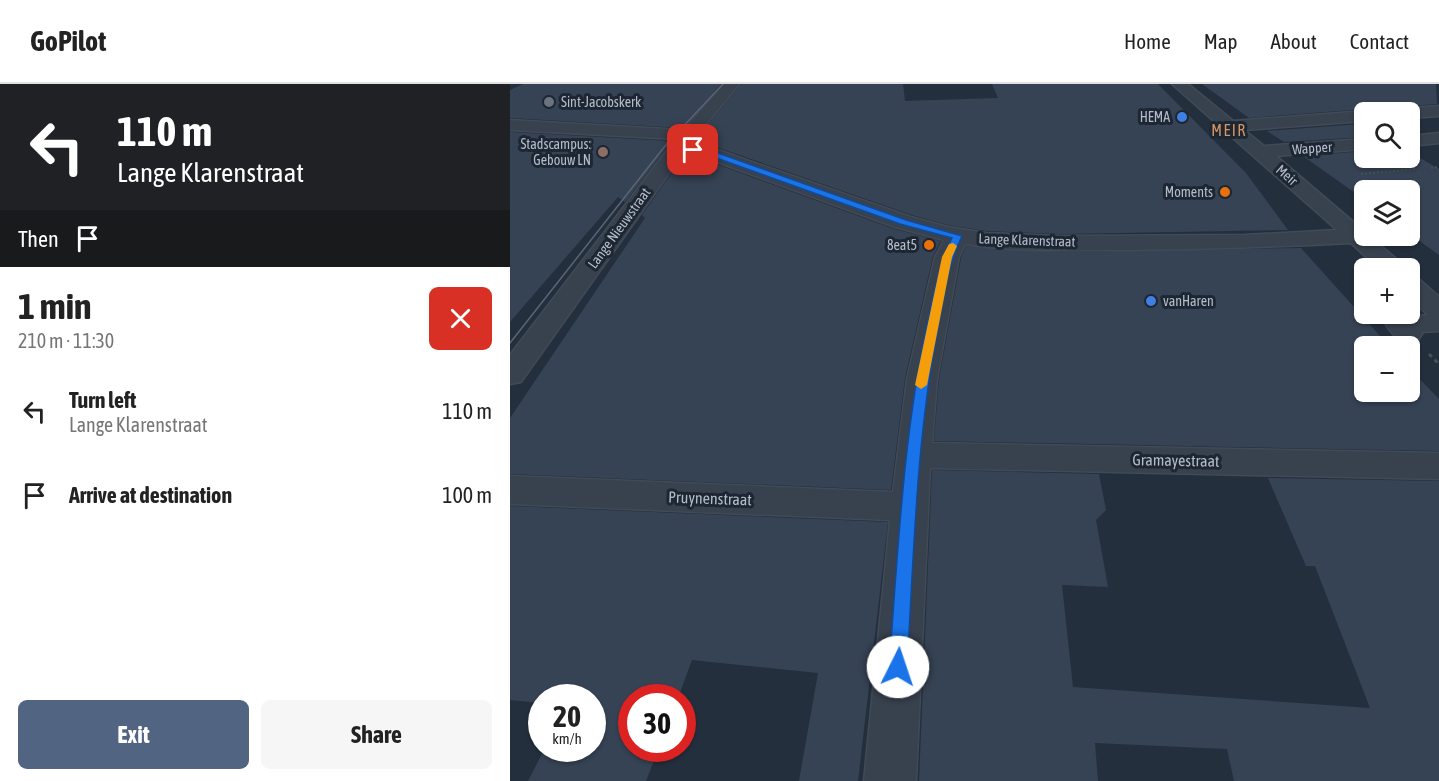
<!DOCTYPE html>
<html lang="en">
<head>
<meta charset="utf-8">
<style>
	:root { --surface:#fff; --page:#f6f6f6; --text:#222; --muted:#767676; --line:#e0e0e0; --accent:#516482 }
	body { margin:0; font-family:"Asap Condensed",sans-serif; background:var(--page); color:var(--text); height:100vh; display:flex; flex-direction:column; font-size:22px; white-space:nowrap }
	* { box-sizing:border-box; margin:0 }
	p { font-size:20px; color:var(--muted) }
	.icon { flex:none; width:33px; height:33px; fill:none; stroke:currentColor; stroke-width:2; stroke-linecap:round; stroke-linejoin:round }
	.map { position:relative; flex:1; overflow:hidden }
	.details { display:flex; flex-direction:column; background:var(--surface); width:510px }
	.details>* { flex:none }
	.guide { background:#202124; color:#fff; overflow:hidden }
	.fabs { position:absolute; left:844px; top:18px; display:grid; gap:12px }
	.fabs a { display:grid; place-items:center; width:66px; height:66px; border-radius:9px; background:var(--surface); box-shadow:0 2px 4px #0004; font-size:30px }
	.speed { position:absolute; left:18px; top:600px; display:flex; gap:12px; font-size:30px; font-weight:700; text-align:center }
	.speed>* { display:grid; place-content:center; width:78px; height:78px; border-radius:50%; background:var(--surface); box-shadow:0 2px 4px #0004; line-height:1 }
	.speed small { font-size:15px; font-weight:400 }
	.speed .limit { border:9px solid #d22; background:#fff; color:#111 }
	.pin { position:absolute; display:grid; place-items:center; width:51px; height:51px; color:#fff; margin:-26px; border-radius:12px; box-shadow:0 3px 9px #0006 }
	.me { position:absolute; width:66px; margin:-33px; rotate:4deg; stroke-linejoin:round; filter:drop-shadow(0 0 4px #0008) }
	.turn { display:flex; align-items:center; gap:21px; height:126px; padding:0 18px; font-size:27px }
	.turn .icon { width:78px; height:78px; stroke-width:2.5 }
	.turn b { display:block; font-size:42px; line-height:51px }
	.then { display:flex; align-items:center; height:57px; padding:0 18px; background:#0003; gap:12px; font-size:22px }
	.round { display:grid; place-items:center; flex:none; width:63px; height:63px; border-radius:9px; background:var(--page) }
	.summary { display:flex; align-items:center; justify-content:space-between; height:102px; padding:0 18px }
	h1 { font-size:36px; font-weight:700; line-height:45px }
	.button { display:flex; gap:12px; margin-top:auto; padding:12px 18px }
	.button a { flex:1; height:69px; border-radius:9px; background:var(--accent); color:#fff; font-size:24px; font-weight:700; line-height:69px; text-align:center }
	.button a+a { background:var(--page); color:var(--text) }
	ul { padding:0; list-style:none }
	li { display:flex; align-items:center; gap:18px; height:84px; padding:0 18px }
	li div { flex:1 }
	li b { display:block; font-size:22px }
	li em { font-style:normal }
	header { display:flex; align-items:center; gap:36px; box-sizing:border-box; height:84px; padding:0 30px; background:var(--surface); border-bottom:2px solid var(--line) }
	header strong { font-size:28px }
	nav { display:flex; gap:33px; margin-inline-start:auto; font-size:21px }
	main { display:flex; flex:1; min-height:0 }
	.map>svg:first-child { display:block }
	.building { fill:#364354 }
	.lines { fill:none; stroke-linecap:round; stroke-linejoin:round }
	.minor-casing { stroke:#414a57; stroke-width:3 }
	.path-far1 { stroke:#3f5557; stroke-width:2; stroke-dasharray:2 2; stroke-linecap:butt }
	.path { stroke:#3f5557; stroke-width:3; stroke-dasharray:4 4; stroke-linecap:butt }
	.minor { fill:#38414e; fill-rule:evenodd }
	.tram { stroke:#5a6575; stroke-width:1.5 }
	.route { fill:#1a73e8; stroke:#114b97; stroke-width:1.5 }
	.slow { fill:#f59e0b }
	.worship-dot { fill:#6b7280; stroke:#1d2633; stroke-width:2 }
	.shop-dot { fill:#3f7fe0; stroke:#1d2633; stroke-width:2 }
	.education-dot { fill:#8d6e63; stroke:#1d2633; stroke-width:2 }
	.food-dot { fill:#e8710a; stroke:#1d2633; stroke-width:2 }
	.labels { text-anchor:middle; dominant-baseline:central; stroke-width:6; stroke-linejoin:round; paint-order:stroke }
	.far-poi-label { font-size:14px; fill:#b4bcc9; stroke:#1d2633; text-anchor:end }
	.far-street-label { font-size:14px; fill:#b4bcc9; stroke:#1d2633 }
	.far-quarter-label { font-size:16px; letter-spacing:1.5px; fill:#d59563; stroke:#1d2633 }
	.street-label { font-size:16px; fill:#b4bcc9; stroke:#1d2633 }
</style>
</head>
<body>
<header>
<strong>GoPilot</strong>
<nav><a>Home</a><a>Map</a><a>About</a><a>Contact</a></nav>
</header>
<main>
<section class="details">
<div class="guide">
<div class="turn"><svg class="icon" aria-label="left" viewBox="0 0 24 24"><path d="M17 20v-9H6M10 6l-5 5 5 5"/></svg><div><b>110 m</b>Lange Klarenstraat</div></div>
<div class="then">Then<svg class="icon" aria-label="arrive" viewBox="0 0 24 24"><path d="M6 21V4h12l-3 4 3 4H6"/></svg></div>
</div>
<div class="summary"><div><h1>1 min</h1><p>210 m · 11:30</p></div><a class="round" style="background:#d93025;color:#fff"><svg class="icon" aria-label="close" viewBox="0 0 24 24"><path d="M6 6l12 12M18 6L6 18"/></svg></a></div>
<ul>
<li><svg class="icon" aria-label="left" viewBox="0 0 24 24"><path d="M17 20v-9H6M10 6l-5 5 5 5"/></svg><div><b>Turn left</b><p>Lange Klarenstraat</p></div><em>110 m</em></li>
<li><svg class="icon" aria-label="arrive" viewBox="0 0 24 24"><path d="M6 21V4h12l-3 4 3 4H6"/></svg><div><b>Arrive at destination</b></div><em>100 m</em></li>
</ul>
<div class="button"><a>Exit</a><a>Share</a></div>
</section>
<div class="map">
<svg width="929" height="697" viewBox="0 0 929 697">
	<rect width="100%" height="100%" fill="#242f3e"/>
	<path class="building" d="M13,0H211L173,44L0,34V6Z
		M231,0H393L395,17L488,14L482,0H648L736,89L778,146L554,150L476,147L438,141L402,131L209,64L183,59Z
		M692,0H926L927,20L900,22L890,27L863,28L855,25L739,34Z
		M850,40L855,42V53L774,58L757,47Z
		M0,48L162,57L115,118L108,113L0,238Z
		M855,67V74H900V68L929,85V171L900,150V106H855V116L793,72Z
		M173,73L198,77L384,145L431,157L423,172L395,294L381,406L0,390V334L135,134L132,131Z
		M456,162L552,168L791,164L879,262H855V308H900V285L929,315V367L424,357L429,295L451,174Z
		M422,386L589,390L596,426L586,436L598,503L552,501L563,603L860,624L805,482H796L758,394L929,397V697H724L717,665L585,659L588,697H409Z
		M0,422L378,438L348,697H289L308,589L182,576L168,614H122V664H149L136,697H18L35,664H82V614H32V619L0,616Z"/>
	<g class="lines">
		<g class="minor-casing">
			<path id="minor" d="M214,0H229L179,61L208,66L401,133L438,143L476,149L554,152L735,151L827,146L662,0H678L723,37L855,27L861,28H855V37L734,46L754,62L855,55V65L766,72L855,148V152H859L891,179L894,184H868L841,159C764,163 688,165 611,166C559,166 506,168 455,160L449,173L427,295L422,359L929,369V395L420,384L406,697H354L380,436L0,420V392L383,408L397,295L425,173L434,156L385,143L199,75L172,71L11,298L0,300V271L166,55L0,46V36L174,46Z
				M929,22V32L900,34V28H892L900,24Z
				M929,49V59L900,62V52Z
				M900,192L909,195L929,213V247L911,248L912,250L908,256C892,260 885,254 876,241L880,235L918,231L900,214Z"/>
		</g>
		<path class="path-far1" d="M921,84L929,83
			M851,90L906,85"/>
		<path class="path" d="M919,270L929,280"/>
		<use href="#minor" class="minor"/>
		<path class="tram" d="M0,259L155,62L213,0"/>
	</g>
	<path class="route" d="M183,64L205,68L396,136L452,152C438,181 434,213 428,245C406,356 404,470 397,583L395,589L388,592L381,589L379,583C388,469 393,353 417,241C424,211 428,181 442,154L390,140L201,72L181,68Z"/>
	<path class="slow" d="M443,159L447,162L442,173L417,301L411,305L405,301L432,173L439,160Z"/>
	<circle class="worship-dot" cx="39" cy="18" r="6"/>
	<g class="shop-dot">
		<circle cx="672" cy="33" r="6"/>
		<circle cx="641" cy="217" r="6"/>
	</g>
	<circle class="education-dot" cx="93" cy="68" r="6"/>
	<g class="food-dot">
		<circle cx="715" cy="108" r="6"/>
		<circle cx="419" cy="161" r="6"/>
	</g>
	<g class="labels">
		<g class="far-poi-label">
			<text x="51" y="18" text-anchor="start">Sint-Jacobskerk</text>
			<text x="660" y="33">HEMA</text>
			<text x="81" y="60">Stadscampus:<tspan x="81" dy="16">Gebouw LN</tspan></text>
			<text x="703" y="108">Moments</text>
			<text x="407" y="161">8eat5</text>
			<text x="653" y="217" text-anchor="start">vanHaren</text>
		</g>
		<g class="far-street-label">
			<text transform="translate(802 64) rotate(-4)">Wapper</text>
			<text transform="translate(777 91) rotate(41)">Meir</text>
			<text transform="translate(109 144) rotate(-54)">Lange Nieuwstraat</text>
			<text transform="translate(517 156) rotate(2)">Lange Klarenstraat</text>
		</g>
		<g class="far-quarter-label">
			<text x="719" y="46">MEIR</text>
		</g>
		<g class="street-label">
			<text transform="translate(666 376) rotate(1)">Gramayestraat</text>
			<text transform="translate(200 414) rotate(2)">Pruynenstraat</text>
		</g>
	</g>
</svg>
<div class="fabs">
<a><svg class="icon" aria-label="search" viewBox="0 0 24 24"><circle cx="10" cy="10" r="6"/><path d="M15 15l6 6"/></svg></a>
<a><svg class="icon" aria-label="layers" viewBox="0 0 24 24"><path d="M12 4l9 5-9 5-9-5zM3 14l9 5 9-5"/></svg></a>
<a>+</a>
<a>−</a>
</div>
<div class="speed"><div>20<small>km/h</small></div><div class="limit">30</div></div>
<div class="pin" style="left:183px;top:66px;background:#d93025"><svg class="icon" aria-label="arrive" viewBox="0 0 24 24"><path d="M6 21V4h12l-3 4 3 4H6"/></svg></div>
<svg class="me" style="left:388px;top:583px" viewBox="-20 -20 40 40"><circle r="19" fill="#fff"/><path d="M0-13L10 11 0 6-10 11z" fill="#1a73e8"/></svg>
</div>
</main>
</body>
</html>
